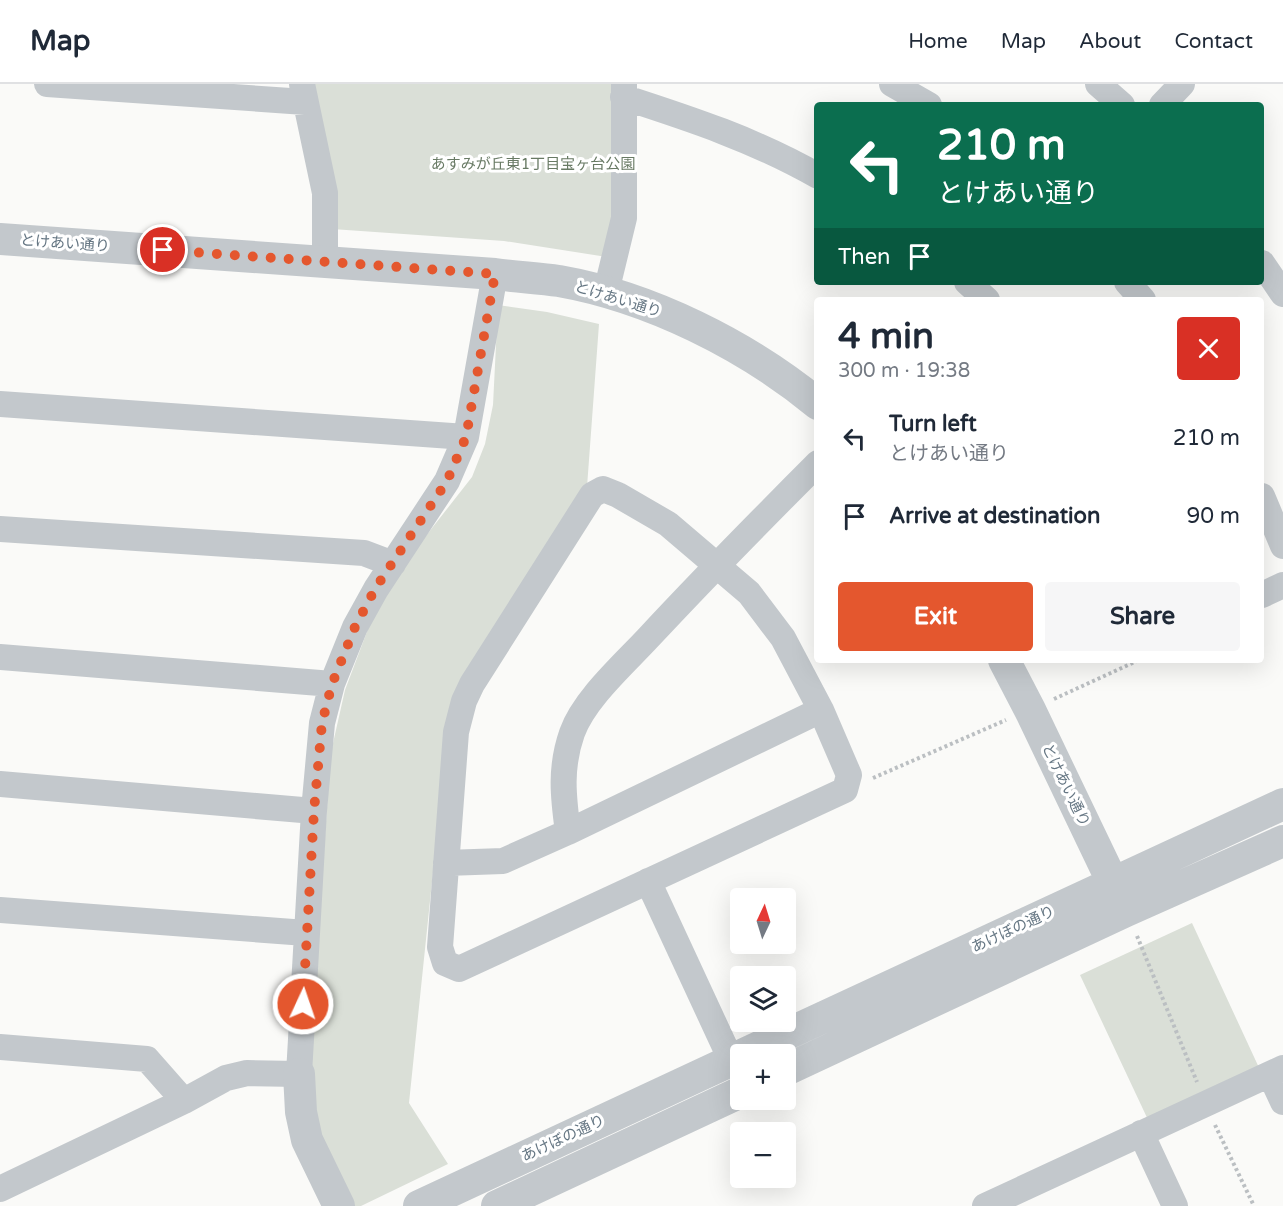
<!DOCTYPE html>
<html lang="en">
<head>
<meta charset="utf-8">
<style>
	:root { --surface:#fff; --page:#f6f6f7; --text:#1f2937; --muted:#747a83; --line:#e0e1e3; --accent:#e4572e }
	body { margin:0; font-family:"Varela Round","Noto Sans JP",sans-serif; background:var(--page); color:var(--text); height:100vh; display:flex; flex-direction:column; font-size:22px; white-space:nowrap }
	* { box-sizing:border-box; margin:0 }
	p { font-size:20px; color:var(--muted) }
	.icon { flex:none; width:33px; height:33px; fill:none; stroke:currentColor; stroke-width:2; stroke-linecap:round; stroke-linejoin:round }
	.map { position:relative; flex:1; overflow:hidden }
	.panel { position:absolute; left:814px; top:213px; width:450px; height:366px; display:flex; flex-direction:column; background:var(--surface); border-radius:6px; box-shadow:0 6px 24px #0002 }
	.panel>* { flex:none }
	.top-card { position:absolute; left:814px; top:18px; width:450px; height:183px; border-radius:6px; box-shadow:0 6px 24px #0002; background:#0b6e4f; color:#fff; overflow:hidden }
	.needle { width:39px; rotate:4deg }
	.controls { position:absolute; left:730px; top:804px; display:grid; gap:12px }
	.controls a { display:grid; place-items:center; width:66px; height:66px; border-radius:6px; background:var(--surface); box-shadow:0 6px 24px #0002; font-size:30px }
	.pin { position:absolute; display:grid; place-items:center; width:51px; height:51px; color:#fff; margin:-26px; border:3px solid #fff; border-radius:50%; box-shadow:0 2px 6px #0007 }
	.me { position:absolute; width:66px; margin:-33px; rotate:3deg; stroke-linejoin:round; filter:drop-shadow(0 0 4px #0008) }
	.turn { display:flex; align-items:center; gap:21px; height:126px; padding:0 24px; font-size:27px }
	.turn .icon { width:78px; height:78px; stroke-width:2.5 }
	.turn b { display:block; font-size:42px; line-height:51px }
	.then { display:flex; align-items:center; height:57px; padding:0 24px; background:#0003; gap:12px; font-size:22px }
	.round { display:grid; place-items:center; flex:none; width:63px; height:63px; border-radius:6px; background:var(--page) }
	.overview { display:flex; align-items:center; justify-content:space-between; height:102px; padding:0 24px }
	h1 { font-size:36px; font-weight:800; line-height:45px }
	.cta { display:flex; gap:12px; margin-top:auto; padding:12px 24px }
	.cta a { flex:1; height:69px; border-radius:6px; background:var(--accent); color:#fff; font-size:24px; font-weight:800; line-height:69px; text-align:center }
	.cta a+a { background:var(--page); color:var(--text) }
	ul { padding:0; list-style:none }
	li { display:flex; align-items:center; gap:18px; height:78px; padding:0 24px }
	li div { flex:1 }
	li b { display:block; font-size:22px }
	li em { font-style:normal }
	header { display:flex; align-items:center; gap:36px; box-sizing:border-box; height:84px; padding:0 30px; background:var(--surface); border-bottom:2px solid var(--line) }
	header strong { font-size:28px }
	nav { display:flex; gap:33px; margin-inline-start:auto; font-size:21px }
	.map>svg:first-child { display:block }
	.green { fill:#dadfd7 }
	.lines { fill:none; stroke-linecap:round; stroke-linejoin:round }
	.path { stroke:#bbbfc2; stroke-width:4; stroke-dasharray:3 3; stroke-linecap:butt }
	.minor { stroke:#c3c8cc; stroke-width:26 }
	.tertiary { stroke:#c3c8cc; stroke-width:32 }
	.route { stroke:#e4572e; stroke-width:10; stroke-dasharray:0 18 }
	.labels { text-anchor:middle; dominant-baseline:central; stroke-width:6; stroke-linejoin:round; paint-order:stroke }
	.park-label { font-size:15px; fill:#687a64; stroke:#fff }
	.street-label { font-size:15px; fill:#657683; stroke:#fff }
</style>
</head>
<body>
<header>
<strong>Map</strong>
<nav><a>Home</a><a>Map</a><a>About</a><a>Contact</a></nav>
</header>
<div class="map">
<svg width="1283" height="1122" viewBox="0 0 1283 1122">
	<rect width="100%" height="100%" fill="#fafaf8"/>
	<path class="green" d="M313,0H613L615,133L607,173L504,157L332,145Z
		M498,221L547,228L599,240L587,403L446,663L409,1019L448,1080L361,1122H349L318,1065L308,990L331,668L345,606L371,537L407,476L472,393L485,360L493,321Z
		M1192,839L1261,988L1150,1040L1080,891Z"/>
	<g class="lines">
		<path class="path" d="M1054,615L1139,576
			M873,694L1006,636
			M1137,852L1197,998
			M1215,1041L1254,1122"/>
		<path class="minor" d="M47,0L305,18
			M302,0L325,109V178
			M892,0L929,21
			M1098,0L1122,21
			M623,13C691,35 755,56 818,92
			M1162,21L1182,0
			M1262,179L1283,210
			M967,198L987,216
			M1127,198L1143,216
			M606,208L624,134V0
			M0,320L466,353
			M603,405L618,411L668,440L749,509L783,554L821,626L849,691L845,706L459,885L445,879L440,863L456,648L464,617L472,600L592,411Z
			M1262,412L1283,462
			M0,445L364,469L393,480
			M1262,511L1283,501
			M0,573L332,600
			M0,700L314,727
			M568,748C563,712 560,683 572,649C584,615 625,579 649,553C704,494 761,436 818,379
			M446,779L503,777L568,748L821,626
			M648,797L731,976
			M0,826L306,849
			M0,963L147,975L184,1017
			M1270,990L1283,1018
			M1141,1049L1175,1122
			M0,1105L184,1017L226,994L247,989L299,990L314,727L322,639L332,600L355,543L376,505L447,397L466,353L495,190
			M985,1122L1283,984"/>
		<path class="tertiary" d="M0,155L495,190C516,193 538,194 559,197C650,213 746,261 818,320
			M1004,576L1030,626L1122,818
			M744,970L1283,720
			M786,986L1126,827L1283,757
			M299,990L301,1028L307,1056L339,1122
			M419,1122L741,972
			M497,1122L741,1008"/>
	</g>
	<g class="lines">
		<path class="route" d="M163,166L495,190L466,353L447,397L375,505L355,543L332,600L322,639L314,727L303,920"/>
	</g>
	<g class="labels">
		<g class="park-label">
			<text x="533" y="80">あすみが丘東1丁目宝ヶ台公園</text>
		</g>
		<g class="street-label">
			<text transform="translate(65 159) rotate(4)">とけあい通り</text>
			<text transform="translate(618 215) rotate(17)">とけあい通り</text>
			<text transform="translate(1066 701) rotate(64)">とけあい通り</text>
			<text transform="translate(1013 845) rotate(-25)">あけぼの通り</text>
			<text transform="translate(563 1054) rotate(-25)">あけぼの通り</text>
		</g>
	</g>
</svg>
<div class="controls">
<a><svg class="needle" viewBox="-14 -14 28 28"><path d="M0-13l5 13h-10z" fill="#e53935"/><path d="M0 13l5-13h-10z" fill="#747a83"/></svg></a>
<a><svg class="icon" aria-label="layers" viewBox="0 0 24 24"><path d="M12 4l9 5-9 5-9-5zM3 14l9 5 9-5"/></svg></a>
<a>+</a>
<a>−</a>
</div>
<div class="pin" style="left:163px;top:166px;background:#d93025"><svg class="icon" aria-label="arrive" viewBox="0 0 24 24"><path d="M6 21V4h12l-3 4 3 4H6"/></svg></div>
<svg class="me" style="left:303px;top:920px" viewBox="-20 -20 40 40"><circle r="17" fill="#e4572e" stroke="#fff" stroke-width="3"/><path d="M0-11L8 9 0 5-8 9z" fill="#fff"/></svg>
<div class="top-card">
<div class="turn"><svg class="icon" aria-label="left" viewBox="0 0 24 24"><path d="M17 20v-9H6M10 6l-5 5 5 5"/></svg><div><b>210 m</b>とけあい通り</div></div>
<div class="then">Then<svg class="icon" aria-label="arrive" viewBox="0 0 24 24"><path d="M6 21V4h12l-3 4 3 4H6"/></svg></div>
</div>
<section class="panel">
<div class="overview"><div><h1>4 min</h1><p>300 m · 19:38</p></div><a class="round" style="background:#d93025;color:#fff"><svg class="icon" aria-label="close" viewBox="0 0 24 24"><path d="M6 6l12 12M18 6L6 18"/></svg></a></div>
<ul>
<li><svg class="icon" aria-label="left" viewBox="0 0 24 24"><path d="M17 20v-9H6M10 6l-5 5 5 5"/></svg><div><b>Turn left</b><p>とけあい通り</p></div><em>210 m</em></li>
<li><svg class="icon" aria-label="arrive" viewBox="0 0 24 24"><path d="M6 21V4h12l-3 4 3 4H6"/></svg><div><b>Arrive at destination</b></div><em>90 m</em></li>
</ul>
<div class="cta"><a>Exit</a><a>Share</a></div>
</section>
</div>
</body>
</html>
